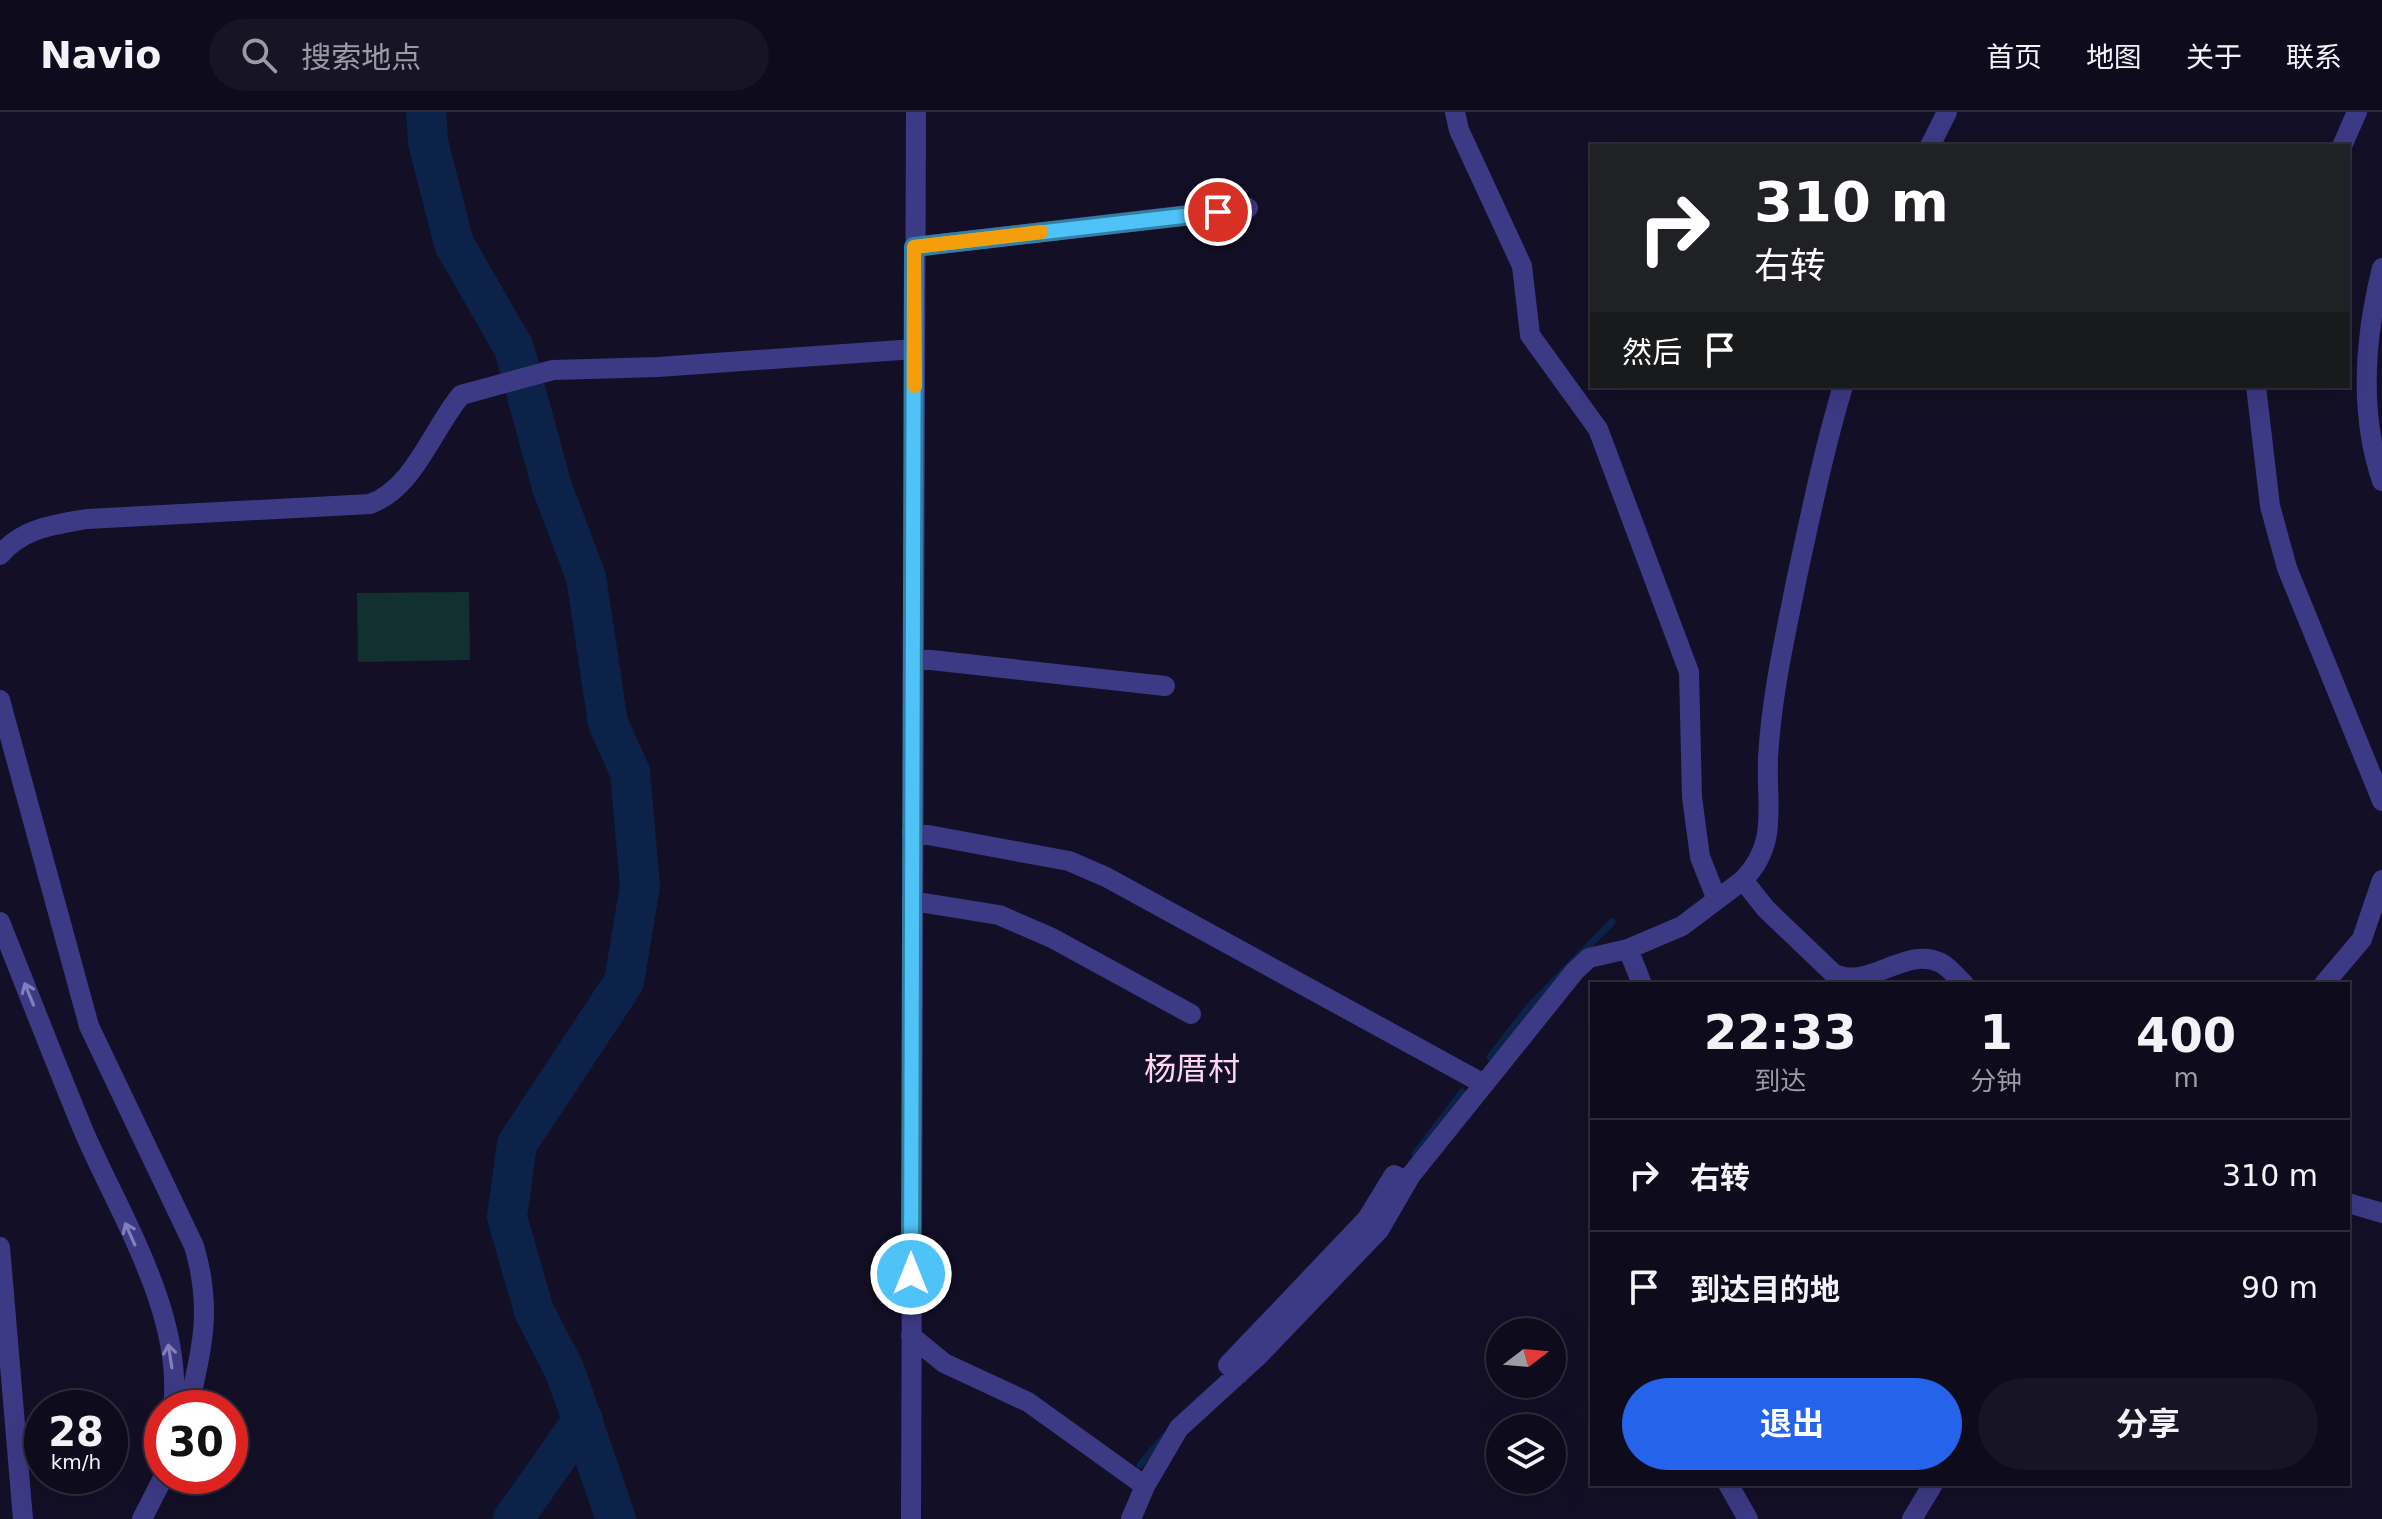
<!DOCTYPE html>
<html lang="zh">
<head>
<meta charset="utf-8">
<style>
	:root { --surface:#0e0b1c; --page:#171425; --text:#f1f3f6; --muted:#9b9ba3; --line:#2e2b3b; --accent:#2563eb }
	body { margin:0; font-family:"DejaVu Sans","Noto Sans SC",sans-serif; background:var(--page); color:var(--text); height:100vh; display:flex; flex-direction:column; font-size:30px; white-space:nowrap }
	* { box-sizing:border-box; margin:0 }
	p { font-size:26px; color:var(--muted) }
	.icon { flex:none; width:44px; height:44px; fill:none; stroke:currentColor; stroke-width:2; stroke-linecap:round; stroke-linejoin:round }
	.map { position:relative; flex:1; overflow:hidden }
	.details { position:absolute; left:1590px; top:870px; width:760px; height:504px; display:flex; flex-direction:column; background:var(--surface); border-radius:0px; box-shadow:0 8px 32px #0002,0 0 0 2px var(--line) }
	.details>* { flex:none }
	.top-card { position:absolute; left:1590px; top:32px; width:760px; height:244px; border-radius:0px; box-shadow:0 8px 32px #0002,0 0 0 2px var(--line); background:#202124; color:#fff; overflow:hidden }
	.needle { width:52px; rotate:74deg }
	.fabs { position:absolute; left:1486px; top:1206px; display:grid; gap:16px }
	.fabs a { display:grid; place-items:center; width:80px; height:80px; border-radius:50%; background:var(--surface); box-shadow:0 8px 32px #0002,0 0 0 2px var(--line); font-size:40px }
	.speed { position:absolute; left:24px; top:1278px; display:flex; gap:16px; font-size:40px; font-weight:700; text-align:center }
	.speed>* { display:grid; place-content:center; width:104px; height:104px; border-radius:50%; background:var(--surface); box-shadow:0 8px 32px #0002,0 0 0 2px var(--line); line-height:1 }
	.speed small { font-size:20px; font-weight:400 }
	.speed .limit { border:12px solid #d22; background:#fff; color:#111 }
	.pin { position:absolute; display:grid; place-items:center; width:68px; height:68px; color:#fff; margin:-34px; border:4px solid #fff; border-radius:50%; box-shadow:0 2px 8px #0007 }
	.me { position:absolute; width:88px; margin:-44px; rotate:0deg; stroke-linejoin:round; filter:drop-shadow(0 0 6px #0008) }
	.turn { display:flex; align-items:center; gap:28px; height:168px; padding:0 32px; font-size:36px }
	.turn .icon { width:104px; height:104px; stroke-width:2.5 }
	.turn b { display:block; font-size:56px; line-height:68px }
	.then { display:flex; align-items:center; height:76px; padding:0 32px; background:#0003; gap:16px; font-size:30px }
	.eta { display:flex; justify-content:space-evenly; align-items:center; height:136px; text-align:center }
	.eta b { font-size:48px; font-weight:700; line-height:56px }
	.primary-button { display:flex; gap:16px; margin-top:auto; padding:16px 32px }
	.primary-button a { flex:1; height:92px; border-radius:48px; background:var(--accent); color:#fff; font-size:32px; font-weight:700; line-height:92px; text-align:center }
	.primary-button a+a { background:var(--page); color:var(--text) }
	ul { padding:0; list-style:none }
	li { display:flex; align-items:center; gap:24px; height:112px; padding:0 32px; border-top:2px solid var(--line) }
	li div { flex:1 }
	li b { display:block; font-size:30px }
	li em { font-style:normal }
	header { display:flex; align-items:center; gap:48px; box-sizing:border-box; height:112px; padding:0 40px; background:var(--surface); border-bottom:2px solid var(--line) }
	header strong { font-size:38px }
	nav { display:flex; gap:44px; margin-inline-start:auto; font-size:28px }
	.search { width:560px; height:72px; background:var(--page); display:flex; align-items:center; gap:20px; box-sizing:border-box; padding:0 28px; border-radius:44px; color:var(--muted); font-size:30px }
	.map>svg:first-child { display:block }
	.green { fill:#12302f }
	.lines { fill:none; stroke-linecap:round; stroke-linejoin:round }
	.stream { stroke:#0c2248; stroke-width:7 }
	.river { stroke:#0c2248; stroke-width:40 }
	.minor { stroke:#3d3a85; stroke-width:20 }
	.oneway { stroke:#837fbc }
	.route-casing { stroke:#337fa1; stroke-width:20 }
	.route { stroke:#4fc3f7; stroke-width:14 }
	.slow { stroke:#f59e0b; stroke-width:14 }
	.labels { text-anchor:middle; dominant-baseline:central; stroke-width:7; stroke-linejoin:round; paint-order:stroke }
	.quarter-label { font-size:32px; fill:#ffd6f0; stroke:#130f26 }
</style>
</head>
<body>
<header>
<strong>Navio</strong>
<div class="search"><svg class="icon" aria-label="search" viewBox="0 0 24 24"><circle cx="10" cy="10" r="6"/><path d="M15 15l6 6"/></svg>搜索地点</div>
<nav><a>首页</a><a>地图</a><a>关于</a><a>联系</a></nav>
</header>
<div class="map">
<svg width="2382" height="1407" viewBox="0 0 2382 1407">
	<rect width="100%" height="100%" fill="#130f26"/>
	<path class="green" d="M469,480L470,548L358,550L357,481Z"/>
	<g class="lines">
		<path class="stream" d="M1490,945L1529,895L1612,810
			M1415,1042L1462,980
			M1140,1353L1164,1325"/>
		<path class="river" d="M426,0L428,30L454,132L514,236L552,375L586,465L608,611L630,660L640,774L624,870L517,1032L507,1105L534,1199L565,1259L616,1407
			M513,1407L583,1308"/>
		<path class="minor" d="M1455,0L1459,18L1522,154L1530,223L1598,317L1689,560L1692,685L1700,745L1717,788
			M1930,34L1947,0
			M2342,34L2357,0
			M914,135L1248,96
			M2382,156C2365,224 2359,301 2382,369
			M1843,274C1824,337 1811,401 1797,465C1785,525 1771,586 1768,647C1766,693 1779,732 1743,768L1766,797L1833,861C1869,880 1904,833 1941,851C1949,855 1957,865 1964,872
			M2256,274L2270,394L2287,456L2382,689
			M0,443C23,416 53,413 87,407L370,392C414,376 432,318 461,283L553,258L658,255L915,237
			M913,546L1165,574
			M0,588L89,914L194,1134C212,1194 203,1236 188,1296
			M912,720L1069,749L1106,765L1482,971
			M912,789L999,803L1052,826L1191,902
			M0,810C28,880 55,950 84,1020C120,1103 184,1203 173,1296
			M1628,837L1642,872
			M2324,872L2362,827L2382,768
			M2348,1091L2382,1101
			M0,1135L23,1407
			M911,1224L944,1251L1028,1290L1145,1374
			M1239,1262L1228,1253L1367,1107L1394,1063L1407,1069
			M1728,1372L1748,1407
			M142,1407L164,1364
			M911,1407L916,0
			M1131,1407L1145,1374L1179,1316L1259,1243L1379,1118L1411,1063L1575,859L1589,846L1628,837L1682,814L1743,768
			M1912,1407L1933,1372"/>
	</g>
	<defs><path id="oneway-shaft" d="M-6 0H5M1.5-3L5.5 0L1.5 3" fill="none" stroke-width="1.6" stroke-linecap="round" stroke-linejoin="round" transform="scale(2)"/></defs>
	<g class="oneway">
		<use href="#oneway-shaft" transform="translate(29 882) rotate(-112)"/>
		<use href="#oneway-shaft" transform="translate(130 1122) rotate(-114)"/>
		<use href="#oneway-shaft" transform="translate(170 1244) rotate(-99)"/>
	</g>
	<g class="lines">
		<g class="route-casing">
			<path id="route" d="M911,1162L914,135L1218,100"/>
		</g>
		<use href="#route" class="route"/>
		<path class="slow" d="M915,274L914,135L1041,120"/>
	</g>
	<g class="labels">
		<g class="quarter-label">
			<text x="1192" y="957">杨厝村</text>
		</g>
	</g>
</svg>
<div class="fabs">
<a><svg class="needle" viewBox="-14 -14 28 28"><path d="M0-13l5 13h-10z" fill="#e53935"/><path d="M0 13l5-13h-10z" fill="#9b9ba3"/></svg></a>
<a><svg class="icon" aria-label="layers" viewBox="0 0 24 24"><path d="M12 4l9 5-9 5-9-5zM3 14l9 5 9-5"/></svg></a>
</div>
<div class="speed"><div>28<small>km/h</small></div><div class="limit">30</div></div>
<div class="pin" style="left:1218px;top:100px;background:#d93025"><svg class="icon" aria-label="arrive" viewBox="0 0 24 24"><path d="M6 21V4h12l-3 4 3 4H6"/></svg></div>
<svg class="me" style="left:911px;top:1162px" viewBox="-20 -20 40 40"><circle r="17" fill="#4fc3f7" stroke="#fff" stroke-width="3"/><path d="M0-11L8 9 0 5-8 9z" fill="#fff"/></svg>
<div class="top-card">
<div class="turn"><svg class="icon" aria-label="right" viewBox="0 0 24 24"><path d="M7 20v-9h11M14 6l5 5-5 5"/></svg><div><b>310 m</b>右转</div></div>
<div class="then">然后<svg class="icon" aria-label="arrive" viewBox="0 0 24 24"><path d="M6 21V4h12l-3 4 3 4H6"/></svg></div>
</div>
<section class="details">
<div class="eta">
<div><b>22:33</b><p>到达</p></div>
<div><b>1</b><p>分钟</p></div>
<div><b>400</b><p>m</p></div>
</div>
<ul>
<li><svg class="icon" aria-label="right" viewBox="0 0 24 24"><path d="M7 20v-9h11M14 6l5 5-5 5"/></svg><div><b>右转</b></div><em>310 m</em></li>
<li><svg class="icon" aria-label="arrive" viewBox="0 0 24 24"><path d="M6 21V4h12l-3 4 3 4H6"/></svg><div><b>到达目的地</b></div><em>90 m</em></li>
</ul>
<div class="primary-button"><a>退出</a><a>分享</a></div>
</section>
</div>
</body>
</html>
